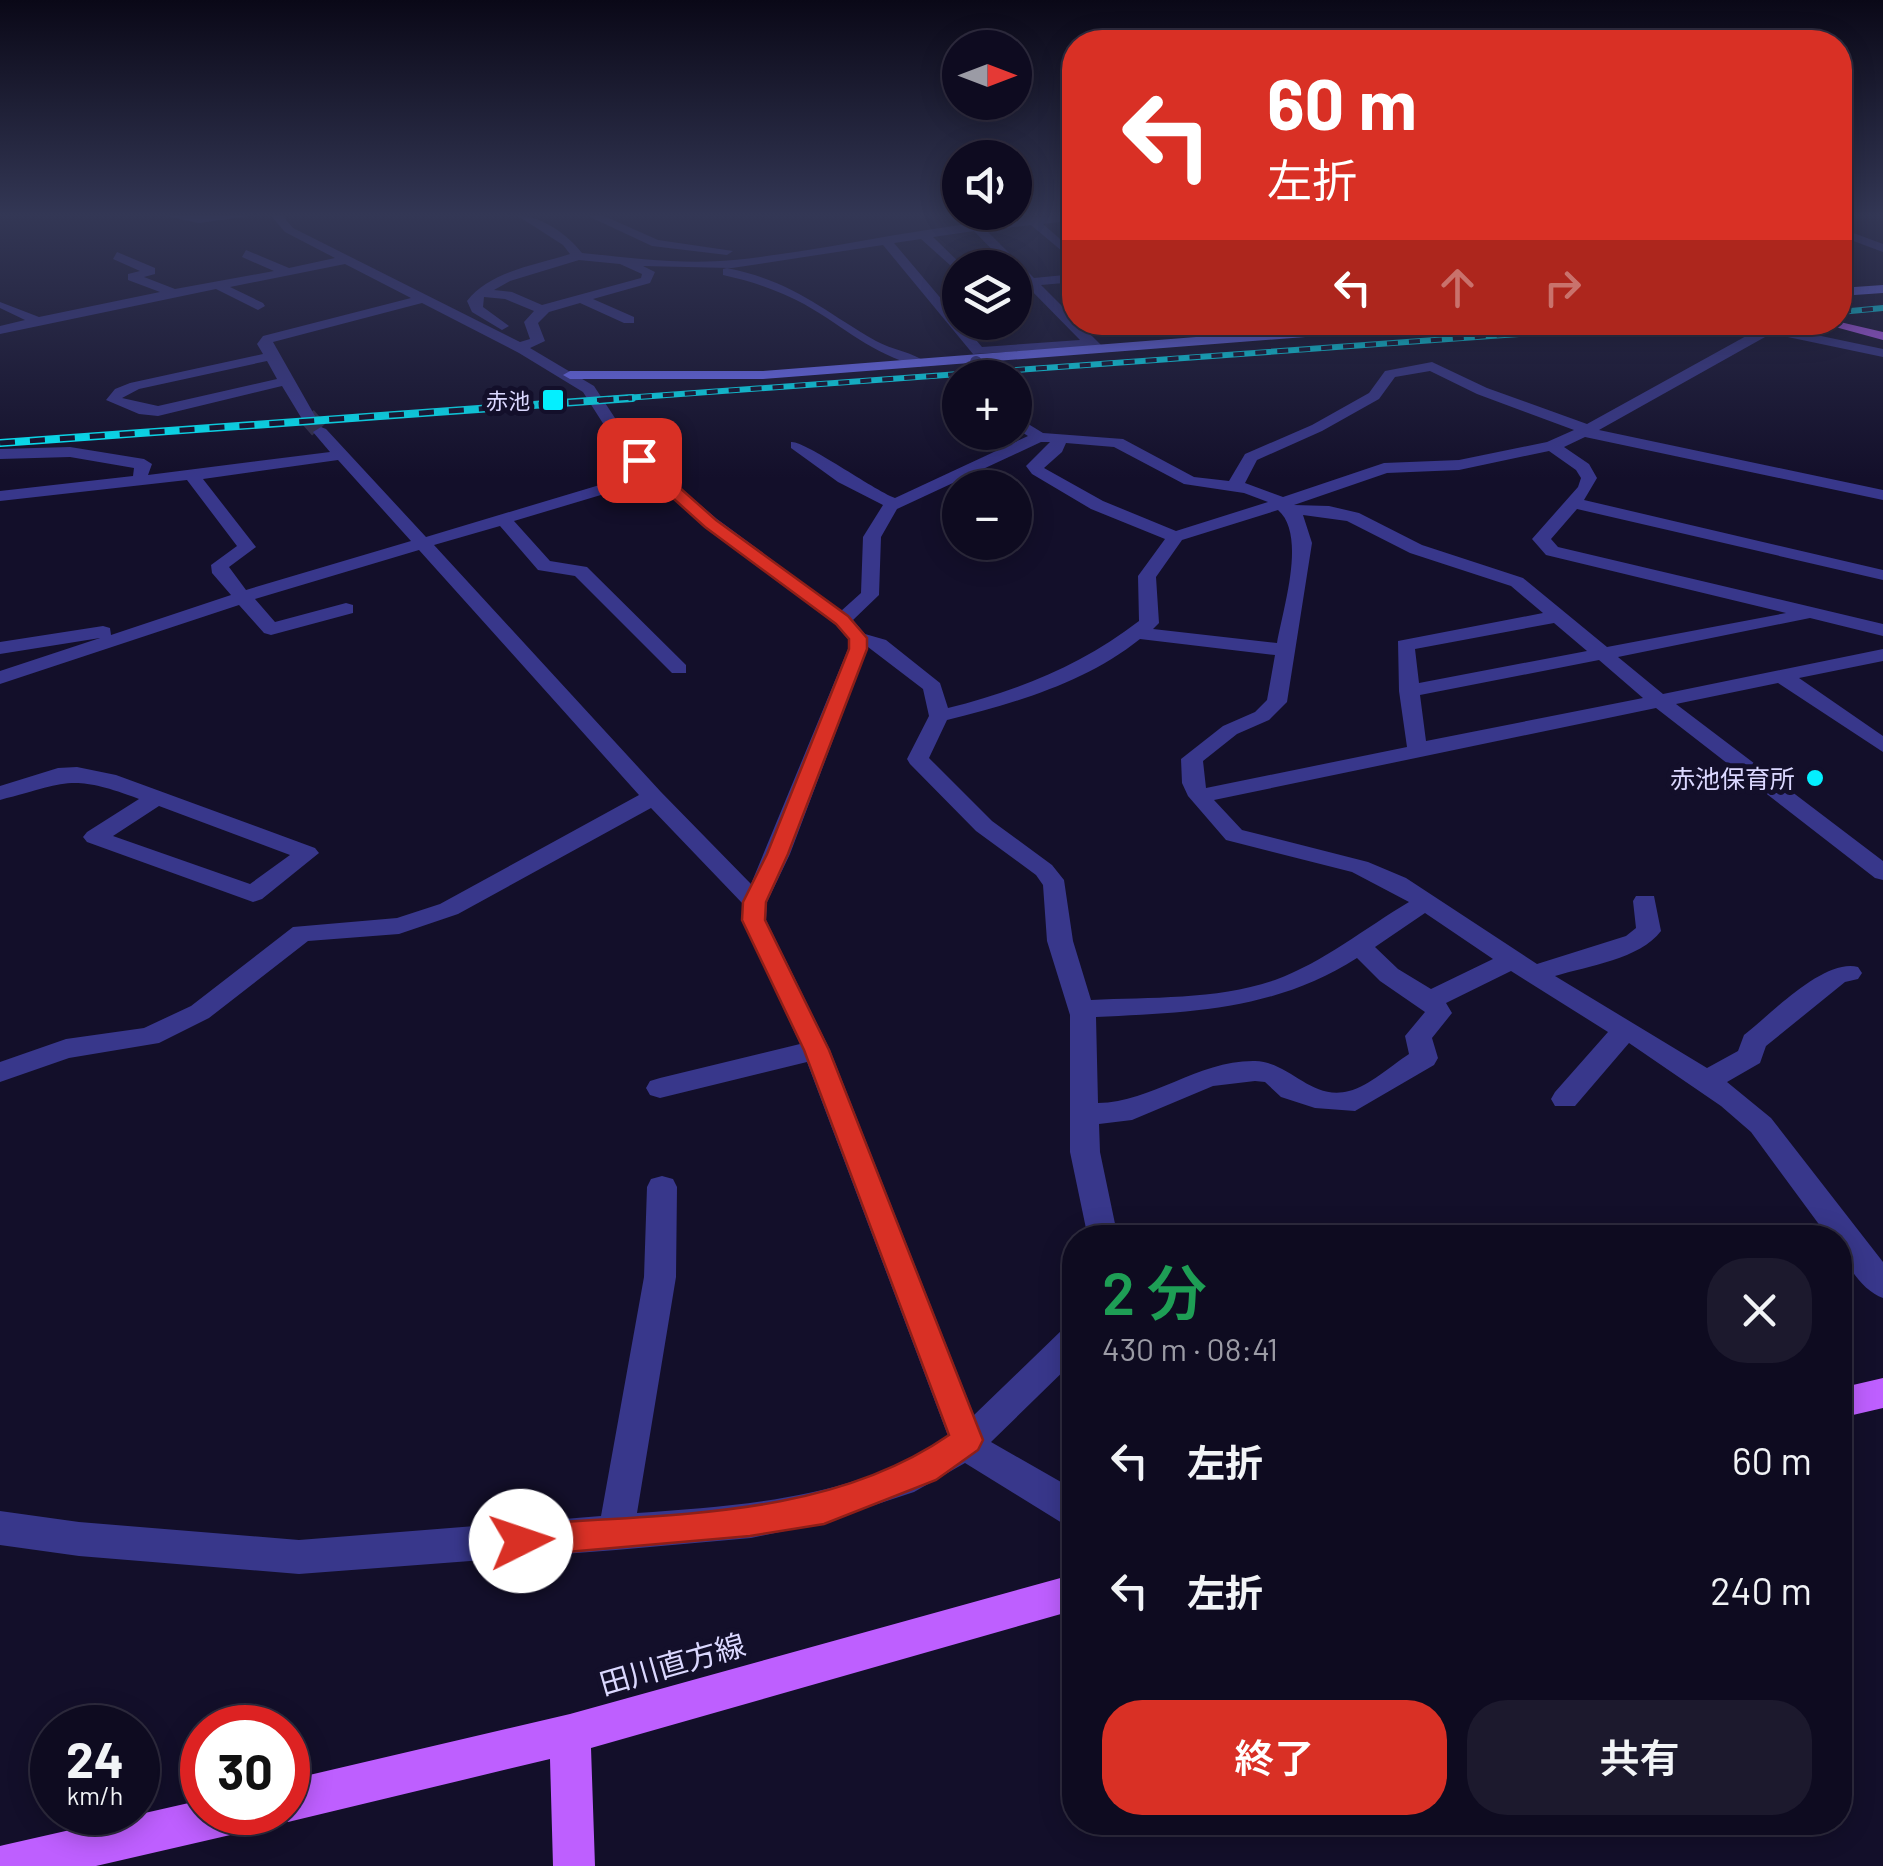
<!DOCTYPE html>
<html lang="ja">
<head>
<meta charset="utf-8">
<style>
	:root { --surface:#0e0b20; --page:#1c192d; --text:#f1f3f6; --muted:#9b9ba5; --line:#2e2b3e; --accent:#d93025 }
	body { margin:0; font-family:Barlow,"Noto Sans JP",sans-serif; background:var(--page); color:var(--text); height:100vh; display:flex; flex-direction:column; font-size:38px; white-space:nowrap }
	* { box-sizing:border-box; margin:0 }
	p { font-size:32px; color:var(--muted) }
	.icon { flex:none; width:55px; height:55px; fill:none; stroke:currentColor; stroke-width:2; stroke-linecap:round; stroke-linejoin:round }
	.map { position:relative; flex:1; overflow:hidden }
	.sheet { position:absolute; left:1062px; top:1225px; width:790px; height:610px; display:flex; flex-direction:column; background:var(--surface); border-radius:40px; box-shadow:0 5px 25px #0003,0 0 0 2px var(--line) }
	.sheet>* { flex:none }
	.banner { position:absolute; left:1062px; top:30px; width:790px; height:305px; border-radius:40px; box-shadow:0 5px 25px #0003,0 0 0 2px var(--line); background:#d93025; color:#fff; overflow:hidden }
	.needle { width:65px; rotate:90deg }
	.buttons { position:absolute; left:942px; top:30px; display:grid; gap:20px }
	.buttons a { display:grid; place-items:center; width:90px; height:90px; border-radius:50%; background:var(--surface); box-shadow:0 5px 25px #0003,0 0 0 2px var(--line); font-size:50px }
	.speed { position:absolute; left:30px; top:1705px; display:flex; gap:20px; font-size:50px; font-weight:700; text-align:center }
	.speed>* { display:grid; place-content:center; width:130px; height:130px; border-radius:50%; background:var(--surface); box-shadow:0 5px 25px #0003,0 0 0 2px var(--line); line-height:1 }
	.speed small { font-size:25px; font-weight:400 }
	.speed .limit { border:15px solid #d22; background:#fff; color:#111 }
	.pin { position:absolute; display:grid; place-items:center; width:85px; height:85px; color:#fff; margin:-42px; border-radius:20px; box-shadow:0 5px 15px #0006 }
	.me { position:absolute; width:110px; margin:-55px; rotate:86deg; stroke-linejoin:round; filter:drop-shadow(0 0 8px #0008) }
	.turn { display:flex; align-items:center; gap:35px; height:210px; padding:0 40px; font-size:45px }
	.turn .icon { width:130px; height:130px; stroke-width:2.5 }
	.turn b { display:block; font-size:70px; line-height:85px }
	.lanes { display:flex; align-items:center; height:95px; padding:0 40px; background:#0003; justify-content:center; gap:50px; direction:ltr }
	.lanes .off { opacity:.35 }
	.round { display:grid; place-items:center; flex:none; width:105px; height:105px; border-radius:40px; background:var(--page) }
	.overview { display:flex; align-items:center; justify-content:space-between; height:170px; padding:0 40px }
	h1 { font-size:60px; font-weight:600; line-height:75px; color:#1e9e55 }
	.button { display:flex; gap:20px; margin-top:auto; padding:20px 40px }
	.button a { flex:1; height:115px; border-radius:40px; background:var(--accent); color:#fff; font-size:40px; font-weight:600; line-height:115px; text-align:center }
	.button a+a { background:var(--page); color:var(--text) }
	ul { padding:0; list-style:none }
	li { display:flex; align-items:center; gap:30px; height:130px; padding:0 40px }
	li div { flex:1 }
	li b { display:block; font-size:38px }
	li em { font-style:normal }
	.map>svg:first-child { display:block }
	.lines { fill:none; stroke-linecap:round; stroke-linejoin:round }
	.street-tunnel { stroke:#312d4a; stroke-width:18; stroke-dasharray:18 9; stroke-linecap:butt }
	.street { fill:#38378b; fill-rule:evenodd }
	.secondary { fill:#6f70ff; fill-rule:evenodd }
	.primary { fill:#be5fff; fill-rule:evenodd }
	.rail-far1-casing { stroke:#04efff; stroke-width:6 }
	.rail-casing { stroke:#04efff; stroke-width:8 }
	.rail-far1 { stroke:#130f2a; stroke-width:4; stroke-dasharray:11; stroke-linecap:butt }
	.rail { stroke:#130f2a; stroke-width:5; stroke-dasharray:15; stroke-linecap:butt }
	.street-bridge { stroke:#38378b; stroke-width:12 }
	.route { fill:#d93025; stroke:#8d1f18; stroke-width:2.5 }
	.poi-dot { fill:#04efff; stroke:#130f2a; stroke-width:4 }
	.labels { text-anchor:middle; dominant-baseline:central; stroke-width:10; stroke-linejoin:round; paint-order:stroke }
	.far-poi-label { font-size:22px; fill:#dbd8ff; stroke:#130f2a; text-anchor:end }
	.poi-label { font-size:25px; fill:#dbd8ff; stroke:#130f2a; text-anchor:end }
	.near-street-label { font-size:30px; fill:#dbd8ff; stroke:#130f2a }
</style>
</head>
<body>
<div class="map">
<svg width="1883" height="1866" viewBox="0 0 1883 1866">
	<rect width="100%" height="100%" fill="#130f2a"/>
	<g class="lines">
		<path class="street-tunnel" d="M307,416L321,432"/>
		<path class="street" d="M166,216H250L199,223Z
			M271,216H283L293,228L520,342L530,339L524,322L534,311L505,299L484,297L483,307L509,326L502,330L472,312L467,301C490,271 536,265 570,254L563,245L518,216C542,216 567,234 582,253C632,258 683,265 734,260C848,248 960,216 1075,216V220L1043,224L1075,252V262L1031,225L986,230L1034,278L1075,274V282L1041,285L1101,345V351L1096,352L1088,347L973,354L883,245L732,268L643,266L655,272L650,283L593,299L634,317V323H624L580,303L549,312L538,323L545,341L530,348L594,386L630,441L660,471L717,519L841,611L861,593L863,537L883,505L838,482L791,448V442C804,440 872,489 895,498L1028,436L1015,428V416L1043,433L1123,439L1194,477L1229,481L1245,454L1312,425L1369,393L1385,371L1432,362L1487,388L1587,424L1757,330L1783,328L1883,349V357L1783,336L1765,337L1599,430L1883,490V500L1585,437L1564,447L1589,464L1597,478L1584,500L1883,570V580L1577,509L1551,539L1558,547L1883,624V636L1810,618L1618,657L1663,694L1883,649V661L1799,678L1883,736V752L1778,683L1676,704L1883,861V880L1875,878L1656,708L1214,800L1242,830L1368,862L1406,878L1537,964L1626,936L1636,928L1633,901L1636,896H1654L1661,931C1640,959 1588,966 1555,976L1707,1068L1738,1051L1744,1035C1771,1014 1824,958 1858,967L1862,973L1858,979L1845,982L1766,1046L1760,1063L1727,1082L1771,1118L1883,1262V1298C1862,1291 1840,1259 1840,1238H1829L1751,1132L1721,1106L1629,1043L1575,1106H1555L1551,1099L1555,1092L1608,1032L1511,971L1446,1003L1452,1013L1432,1038L1438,1058L1434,1065L1355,1111L1315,1108L1281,1097L1265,1082L1255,1081L1213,1086L1132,1120L1099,1124L1100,1152L1118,1238H1088L1070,1152V1015L1047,941L1043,885L1036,875L976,831L910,764L907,759L929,716L923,689L868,647L790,854L767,902L766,920L830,1050L974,1415L1063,1329L1075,1325V1360L991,1442L1075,1490V1531L965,1463L914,1492L817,1524L751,1538L616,1550L299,1574L79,1556L0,1545V1511L79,1522L299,1540L601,1516L644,1277L647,1187L651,1179L662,1176L673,1179L677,1187L676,1277L637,1513C744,1505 857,1499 948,1436L807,1062L660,1098L650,1095L646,1088L650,1081L660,1078L800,1044L742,920L743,904L651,808L458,914L399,934L308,941L209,1018L159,1043L69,1058L0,1082V1062L66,1039L144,1028L191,1006L293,927L397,918L440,904L639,795L419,550L255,599L275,622L346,603L353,605V613L271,635L264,633L239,605L0,684V671L100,638L0,654V642L103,626L110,628L111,635L231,595L212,573L211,565L237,546L187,480L0,501V491L133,476L134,468L70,457L0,459V449L70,447L144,459L152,464L148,475L330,452L313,432L321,427L326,429L426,537L643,472L618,447L583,392L519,353L422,303L273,342L315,416L312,419H302L282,386L158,416L139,414L106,400L115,389L130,383L263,354L257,344L263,336L411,298L345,264L230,287L263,303L265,306L258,310L216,289L0,334V326L25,320L0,308V302L39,317L160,292L128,280V274L140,271L113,259L117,252L155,268V274L144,277L175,289L274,271L242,257L246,250L289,268L335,258L285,232ZM974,231L1010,268H1015L1026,285L1080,340L982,347L894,243L921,239L960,274V268L964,267L933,237ZM579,260L620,264L642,274L641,278L542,305L512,292L494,290L510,281ZM267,361L277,379L158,406L122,398L139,389ZM1430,371L1477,394L1574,430L1547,442L1459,460L1384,463L1283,497L1245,483L1257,460L1322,431L1379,399L1395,377ZM1041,442H1050L1026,466L1032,474L1091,509L1165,539L1138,576L1139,621C1082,665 1017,691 948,708L940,683L886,640L865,634L853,620L879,595L881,537L897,509ZM1066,443L1114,447L1184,484L1244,493L1268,502L1176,531L1103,501L1044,468L1062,452ZM1549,451L1576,470L1581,478L1578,487L1532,539L1546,555L1786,613L1607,647L1523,578L1422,545L1359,513L1329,506L1294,505L1387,473L1459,470ZM338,460L411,541L246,590L229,567L256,547L203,479ZM651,480L705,527L835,624L848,639V649L751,884L661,792L434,545L500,526L538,570L575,576L672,673H686V665L587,567L550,561L514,521ZM1278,510C1307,535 1283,608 1277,643L1153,629L1159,623L1156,577L1182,540ZM1303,515L1347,521L1410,553L1511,586L1543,613L1398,641L1399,691L1407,747L1206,788L1203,761L1237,734L1269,720L1287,702L1312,543ZM1554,623L1587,651L1419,683L1415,649ZM1140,639L1275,655L1267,700L1255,712L1223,726L1181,759L1182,783L1188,796L1226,840L1352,872L1409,902C1365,928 1324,962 1275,980C1218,1000 1151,997 1091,1000L1073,941L1064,880L1052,865L992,821L929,758L947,720C1015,703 1085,683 1140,639ZM1599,660L1643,698L1426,741L1420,695ZM1425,913L1493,959L1431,989L1398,969L1375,947ZM1357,958L1380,981L1425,1012L1405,1036L1409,1054C1392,1065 1369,1086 1349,1091C1311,1101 1290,1062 1255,1061C1198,1060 1153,1102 1098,1103L1096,1017C1189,1013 1276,1010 1357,958Z
			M588,216H604L658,240L733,251L727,255L652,246Z
			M1840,228L1883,244V252L1840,236Z
			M727,268C795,282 820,309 876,341C892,350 913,352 927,363L920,367C868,352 848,329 804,304C778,290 751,281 723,275V269Z
			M1283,322H1298L1311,333L1299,336Z
			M77,767L116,775L315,848L319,853L262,899L253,902L87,842L83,837L87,832L139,799C69,773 68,783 0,800V786L58,768ZM159,806L290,855L250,884L113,836Z"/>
		<path class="secondary" d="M1883,285V293L1840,296V288Z
			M1388,322H1453L1447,326L763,379H570L563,375L570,371H763Z"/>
		<path class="primary" d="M1817,322H1840L1883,332V340Z
			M1883,1378V1408L1840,1418V1388Z
			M1075,1574V1610L591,1748L595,1866H553L550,1759L288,1822L272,1812H288V1780L570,1714Z
			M202,1800V1812H260L254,1827L239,1833L96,1866H0V1846L4,1845Z"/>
		<g class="rail-far1-casing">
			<path id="rail-far1" d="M1840,312L1883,308
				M1671,328L1751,322
				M597,400L1686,322"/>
		</g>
		<g class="rail-casing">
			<path id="rail" d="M0,443L632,398"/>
		</g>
		<use href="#rail-far1" class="rail-far1"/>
		<use href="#rail" class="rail"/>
		<path class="street-bridge" d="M976,362L985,378"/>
	</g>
	<linearGradient id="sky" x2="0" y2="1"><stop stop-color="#0a0817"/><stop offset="0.45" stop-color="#333755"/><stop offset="1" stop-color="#333755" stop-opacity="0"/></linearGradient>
	<rect width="1883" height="478" fill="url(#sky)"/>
	<path class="route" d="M634,456H644L716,520L848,616L867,638V649L788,854L766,902L765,920L829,1050L983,1440L978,1450L936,1480L824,1524L750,1536L521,1556L510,1552L505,1541L510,1530L521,1525C665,1513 826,1520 949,1435L804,1050L742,920L743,902L767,854L849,649V639L836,624L705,527L634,463Z"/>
	<g class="poi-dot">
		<rect x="541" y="388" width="24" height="24" rx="5"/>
		<circle cx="1815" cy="778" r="10"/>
	</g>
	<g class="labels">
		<g class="far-poi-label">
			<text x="530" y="400">赤池</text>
		</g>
		<g class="poi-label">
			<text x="1795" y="778">赤池保育所</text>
		</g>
		<g class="near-street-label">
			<text transform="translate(672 1663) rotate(-16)">田川直方線</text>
		</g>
	</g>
</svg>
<div class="buttons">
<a><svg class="needle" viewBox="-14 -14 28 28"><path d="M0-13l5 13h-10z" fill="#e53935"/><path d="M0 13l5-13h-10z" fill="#9b9ba5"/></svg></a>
<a><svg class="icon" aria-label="sound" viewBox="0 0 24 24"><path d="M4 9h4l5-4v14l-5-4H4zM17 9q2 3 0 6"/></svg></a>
<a><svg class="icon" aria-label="layers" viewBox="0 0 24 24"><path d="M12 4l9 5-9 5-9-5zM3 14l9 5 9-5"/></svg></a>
<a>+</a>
<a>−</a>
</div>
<div class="speed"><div>24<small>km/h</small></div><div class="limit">30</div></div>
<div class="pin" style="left:639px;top:460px;background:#d93025"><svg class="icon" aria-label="arrive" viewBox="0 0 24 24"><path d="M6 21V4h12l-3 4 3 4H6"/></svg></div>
<svg class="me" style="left:521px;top:1541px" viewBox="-20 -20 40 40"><circle r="19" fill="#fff"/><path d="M0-13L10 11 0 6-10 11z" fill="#d93025"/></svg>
<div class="banner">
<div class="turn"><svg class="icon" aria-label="left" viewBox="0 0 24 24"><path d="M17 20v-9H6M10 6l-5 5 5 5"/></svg><div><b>60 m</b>左折</div></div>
<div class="lanes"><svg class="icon" aria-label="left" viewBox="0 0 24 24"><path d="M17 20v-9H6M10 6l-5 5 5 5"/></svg><svg class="icon off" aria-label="ahead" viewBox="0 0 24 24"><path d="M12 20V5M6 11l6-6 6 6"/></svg><svg class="icon off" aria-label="right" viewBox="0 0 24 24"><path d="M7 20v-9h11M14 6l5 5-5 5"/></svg></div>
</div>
<section class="sheet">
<div class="overview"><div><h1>2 分</h1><p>430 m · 08:41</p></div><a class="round"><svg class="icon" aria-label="close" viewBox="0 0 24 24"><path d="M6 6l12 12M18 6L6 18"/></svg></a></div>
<ul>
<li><svg class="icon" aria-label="left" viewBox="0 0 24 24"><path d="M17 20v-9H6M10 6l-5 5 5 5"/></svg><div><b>左折</b></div><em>60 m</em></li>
<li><svg class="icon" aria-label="left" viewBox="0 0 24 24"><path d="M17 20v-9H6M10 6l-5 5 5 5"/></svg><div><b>左折</b></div><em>240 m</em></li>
</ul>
<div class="button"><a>終了</a><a>共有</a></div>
</section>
</div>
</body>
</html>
